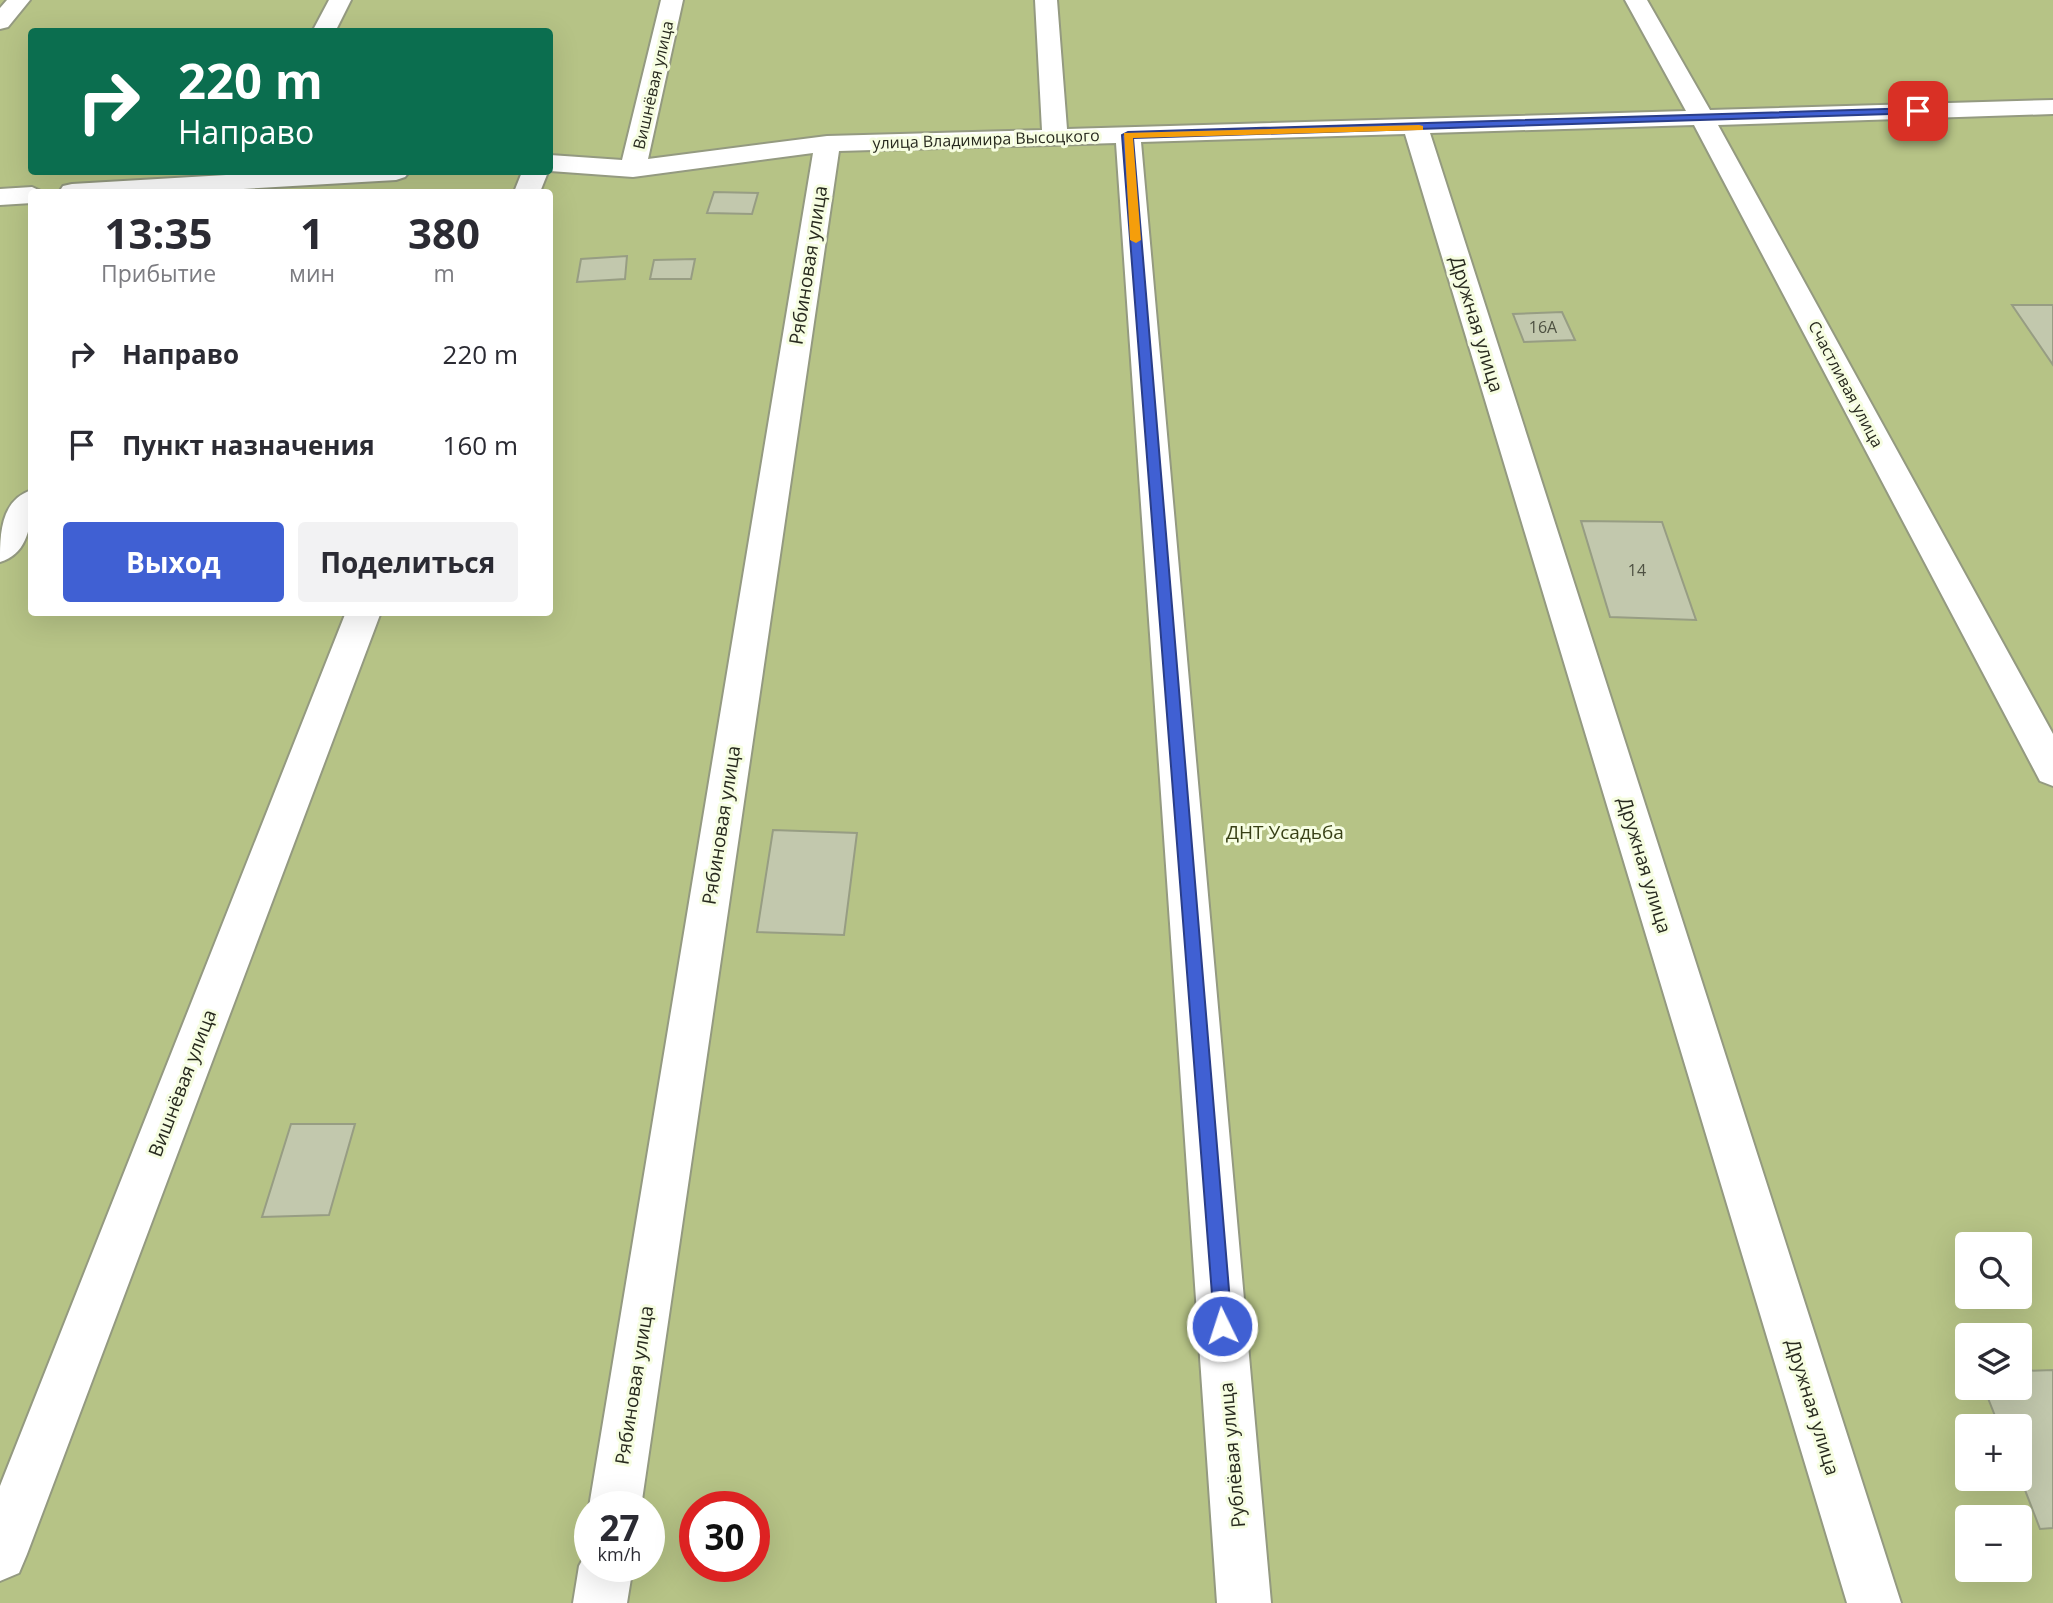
<!DOCTYPE html>
<html lang="ru">
<head>
<meta charset="utf-8">
<style>
	:root { --surface:#fff; --page:#f2f2f3; --text:#2b2b33; --muted:#7c7c81; --accent:#4060d3 }
	body { margin:0; font-family:"Open Sans",sans-serif; background:var(--page); color:var(--text); height:100vh; display:flex; flex-direction:column; font-size:26px; white-space:nowrap }
	* { box-sizing:border-box; margin:0 }
	p { font-size:23px; color:var(--muted) }
	.icon { flex:none; width:38px; height:38px; fill:none; stroke:currentColor; stroke-width:2; stroke-linecap:round; stroke-linejoin:round }
	.map { position:relative; flex:1; overflow:hidden }
	.sheet { position:absolute; left:28px; top:189px; width:525px; height:427px; display:flex; flex-direction:column; background:var(--surface); border-radius:7px; box-shadow:0 7px 28px #0002 }
	.sheet>* { flex:none }
	.banner { position:absolute; left:28px; top:28px; width:525px; height:147px; border-radius:7px; box-shadow:0 7px 28px #0002; background:#0b6e4f; color:#fff; overflow:hidden }
	.fabs { position:absolute; left:1955px; top:1232px; display:grid; gap:14px }
	.fabs a { display:grid; place-items:center; width:77px; height:77px; border-radius:7px; background:var(--surface); box-shadow:0 7px 28px #0002; font-size:35px }
	.speed { position:absolute; left:574px; top:1491px; display:flex; gap:14px; font-size:35px; font-weight:700; text-align:center }
	.speed>* { display:grid; place-content:center; width:91px; height:91px; border-radius:50%; background:var(--surface); box-shadow:0 7px 28px #0002; line-height:1 }
	.speed small { font-size:18px; font-weight:400 }
	.speed .limit { border:10px solid #d22; background:#fff; color:#111 }
	.pin { position:absolute; display:grid; place-items:center; width:60px; height:60px; color:#fff; margin:-30px; border-radius:14px; box-shadow:0 4px 10px #0006 }
	.me { position:absolute; width:77px; margin:-38px; rotate:356deg; stroke-linejoin:round; filter:drop-shadow(0 0 5px #0008) }
	.turn { display:flex; align-items:center; gap:24px; height:147px; padding:0 35px; font-size:32px }
	.turn .icon { width:91px; height:91px; stroke-width:2.5 }
	.turn b { display:block; font-size:49px; line-height:60px }
	.eta { display:flex; justify-content:space-evenly; align-items:center; height:119px; text-align:center }
	.eta b { font-size:42px; font-weight:700; line-height:49px }
	.cta { display:flex; gap:14px; margin-top:auto; padding:14px 35px }
	.cta a { flex:1; height:80px; border-radius:7px; background:var(--accent); color:#fff; font-size:28px; font-weight:700; line-height:80px; text-align:center }
	.cta a+a { background:var(--page); color:var(--text) }
	ul { padding:0; list-style:none }
	li { display:flex; align-items:center; gap:21px; height:91px; padding:0 35px }
	li div { flex:1 }
	li b { display:block; font-size:26px }
	li em { font-style:normal }
	.map>svg:first-child { display:block }
	.green { fill:#b6c386; fill-rule:evenodd }
	.building { fill:#c2c8ad; stroke:#979d83; stroke-width:2 }
	.lines { fill:none; stroke-linecap:round; stroke-linejoin:round }
	.street-casing { stroke:#949a80; stroke-width:4 }
	.street { fill:#fff; fill-rule:evenodd }
	.route { fill:#4060d3; stroke:#2a3e89; stroke-width:2 }
	.slow { fill:#f59e0b }
	.labels { text-anchor:middle; dominant-baseline:central; stroke-width:6; stroke-linejoin:round; paint-order:stroke }
	.far-street-label { font-size:16px; fill:#27291e; stroke:#f6fde1 }
	.number-label { font-size:16px; fill:#4e5142 }
	.street-label { font-size:19px; fill:#27291e; stroke:#f6fde1 }
	.park-label { font-size:19px; fill:#384016; stroke:#f6fde1 }
</style>
</head>
<body>
<div class="map">
<svg width="2053" height="1603" viewBox="0 0 2053 1603">
	<rect width="100%" height="100%" fill="#e9f0d4"/>
	<path class="green" d="M0,0H2053V1603H0ZM32,32H550V172H32ZM32,192H550V612H32ZM1967,1244H2020V1297H1967ZM1967,1335H2020V1388H1967ZM1967,1426H2020V1479H1967ZM590,1507H649V1566H590ZM695,1507H754V1566H695ZM1967,1517H2020V1570H1967Z"/>
	<path class="building" d="M714,192L758,193L752,214L707,213Z
		M627,256L625,279L577,282L581,259Z
		M695,259L691,279H650L654,260Z
		M2012,305H2053V365Z
		M1562,312L1575,340L1524,342L1513,314Z
		M1581,521L1662,522L1696,620L1610,617Z
		M773,830L857,833L844,935L757,932Z
		M291,1124H355L329,1215L262,1217Z
		M2053,1370V1528L2040,1529L2020,1477V1426H1999L1984,1388H2020V1371Z"/>
	<g class="lines">
		<g class="street-casing">
			<path id="street" d="M7,0H30L8,27L0,29V8Z
				M329,0H351L335,32H312Z
				M661,0H683L648,159L827,136L1042,130L1035,0H1057L1067,129L1686,111L1625,0H1647L1710,110L2053,100V114L1718,125L2053,734V786L2040,781L1694,125L1430,133L1901,1603H1847L1405,134L1141,142L1271,1603H1217L1116,143L839,151L641,1507H590V1510L589,1507L813,153L633,177L550,171V155L622,160Z
				M278,172H409L405,177L396,180L191,192H59L63,186L72,184Z
				M522,172H548L540,192H514Z
				M32,187L43,192H32V203L0,205V189Z
				M32,490C32,518 31,553 0,562C0,535 0,500 32,490Z
				M346,612H381L27,1554L19,1573L0,1581V1486Z
				M590,1546V1566H633L627,1603H573L579,1566Z"/>
		</g>
		<use href="#street" class="street"/>
	</g>
	<path class="route" d="M1918,108L1921,113L1133,138L1232,1326L1229,1333L1222,1336L1215,1333L1122,135L1128,132Z"/>
	<path class="slow" d="M1419,125L1423,126V130L1133,138L1141,240L1136,243L1130,240L1124,133Z"/>
	<g class="labels">
		<g class="far-street-label">
			<text transform="translate(653 85) rotate(-77)">Вишнёвая улица</text>
			<text transform="translate(986 139) rotate(-2)">улица Владимира Высоцкого</text>
			<text transform="translate(1846 384) rotate(62)">Счастливая улица</text>
		</g>
		<g class="number-label">
			<text x="1543" y="327">16А</text>
			<text x="1637" y="570">14</text>
		</g>
		<g class="street-label">
			<text transform="translate(808 265) rotate(-81)">Рябиновая улица</text>
			<text transform="translate(1477 324) rotate(73)">Дружная улица</text>
			<text transform="translate(721 825) rotate(-81)">Рябиновая улица</text>
			<text transform="translate(1645 865) rotate(73)">Дружная улица</text>
			<text transform="translate(182 1083) rotate(-69)">Вишнёвая улица</text>
			<text transform="translate(634 1385) rotate(-81)">Рябиновая улица</text>
			<text transform="translate(1813 1407) rotate(73)">Дружная улица</text>
			<text transform="translate(1232 1455) rotate(-95)">Рублёвая улица</text>
		</g>
		<g class="park-label">
			<text x="1285" y="832">ДНТ Усадьба</text>
		</g>
	</g>
</svg>
<div class="fabs">
<a><svg class="icon" aria-label="search" viewBox="0 0 24 24"><circle cx="10" cy="10" r="6"/><path d="M15 15l6 6"/></svg></a>
<a><svg class="icon" aria-label="layers" viewBox="0 0 24 24"><path d="M12 4l9 5-9 5-9-5zM3 14l9 5 9-5"/></svg></a>
<a>+</a>
<a>−</a>
</div>
<div class="speed"><div>27<small>km/h</small></div><div class="limit">30</div></div>
<div class="pin" style="left:1918px;top:111px;background:#d93025"><svg class="icon" aria-label="arrive" viewBox="0 0 24 24"><path d="M6 21V4h12l-3 4 3 4H6"/></svg></div>
<svg class="me" style="left:1222px;top:1326px" viewBox="-20 -20 40 40"><circle r="17" fill="#4060d3" stroke="#fff" stroke-width="3"/><path d="M0-11L8 9 0 5-8 9z" fill="#fff"/></svg>
<div class="banner">
<div class="turn"><svg class="icon" aria-label="right" viewBox="0 0 24 24"><path d="M7 20v-9h11M14 6l5 5-5 5"/></svg><div><b>220 m</b>Направо</div></div>
</div>
<section class="sheet">
<div class="eta">
<div><b>13:35</b><p>Прибытие</p></div>
<div><b>1</b><p>мин</p></div>
<div><b>380</b><p>m</p></div>
</div>
<ul>
<li><svg class="icon" aria-label="right" viewBox="0 0 24 24"><path d="M7 20v-9h11M14 6l5 5-5 5"/></svg><div><b>Направо</b></div><em>220 m</em></li>
<li><svg class="icon" aria-label="arrive" viewBox="0 0 24 24"><path d="M6 21V4h12l-3 4 3 4H6"/></svg><div><b>Пункт назначения</b></div><em>160 m</em></li>
</ul>
<div class="cta"><a>Выход</a><a>Поделиться</a></div>
</section>
</div>
</body>
</html>
